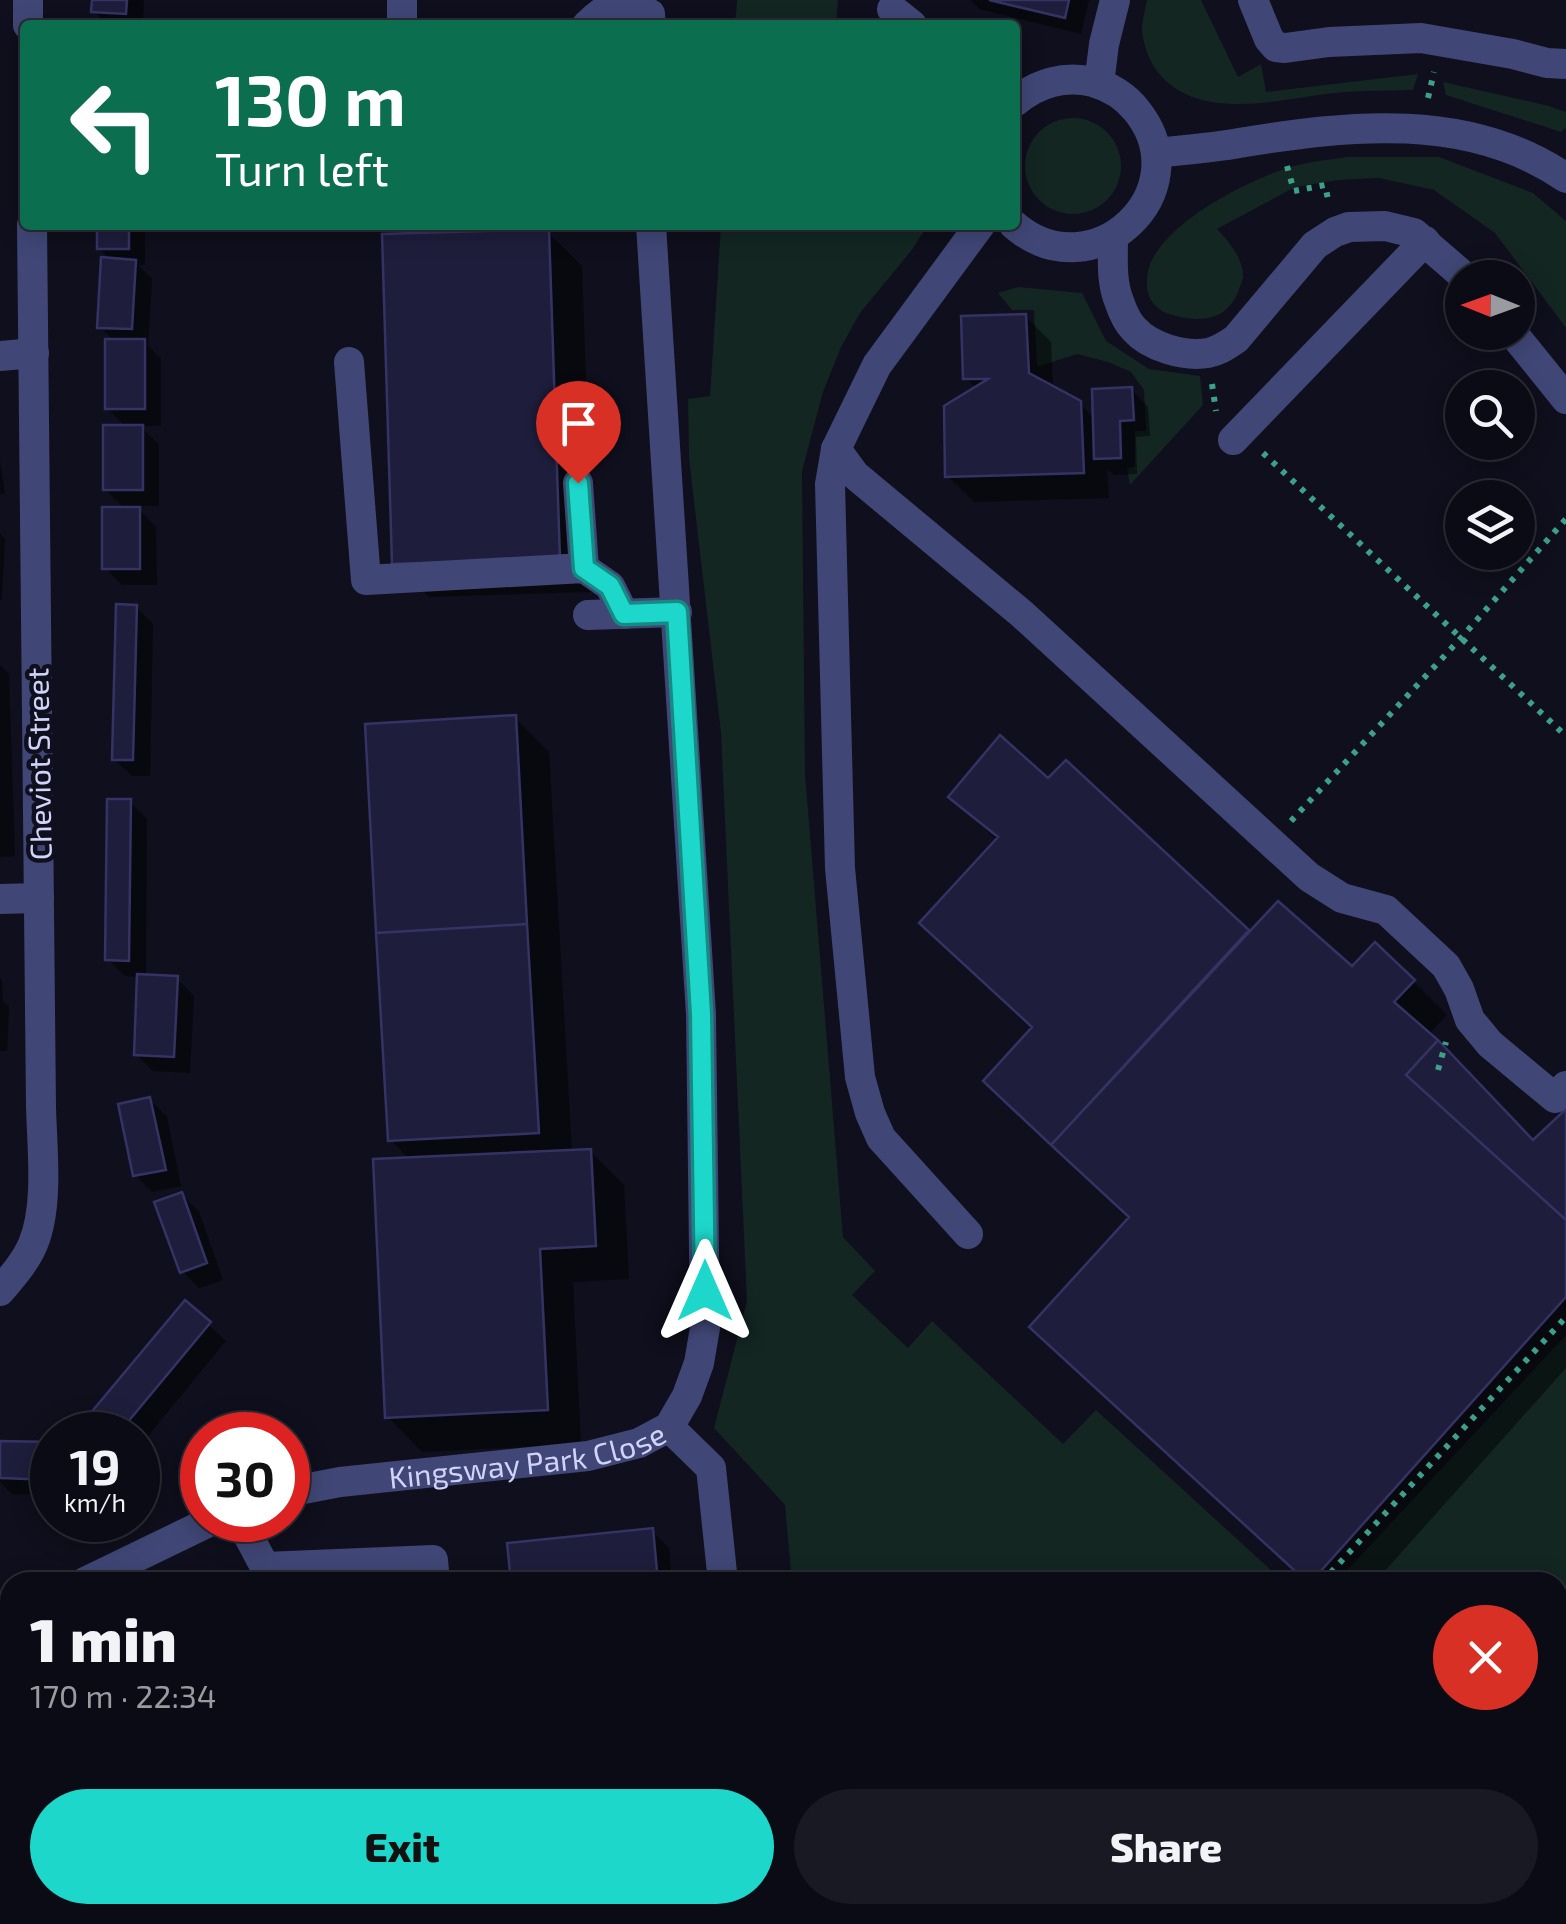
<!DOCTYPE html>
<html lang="en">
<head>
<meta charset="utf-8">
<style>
	:root { --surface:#0b0b16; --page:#191923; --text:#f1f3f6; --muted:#9a9ba1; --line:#2b2b35; --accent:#1ed7cb }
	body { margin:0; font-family:"Exo 2",sans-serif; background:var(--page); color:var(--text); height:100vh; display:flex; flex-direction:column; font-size:38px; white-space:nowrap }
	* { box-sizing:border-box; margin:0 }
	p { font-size:32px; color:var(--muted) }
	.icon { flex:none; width:55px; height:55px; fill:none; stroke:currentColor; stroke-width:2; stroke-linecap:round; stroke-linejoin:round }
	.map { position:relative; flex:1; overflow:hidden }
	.sheet { position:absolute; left:0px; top:1572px; width:1568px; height:352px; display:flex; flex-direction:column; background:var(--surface); border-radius:30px 30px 0 0; box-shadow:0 5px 25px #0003,0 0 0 2px var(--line) }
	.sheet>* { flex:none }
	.hud { position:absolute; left:20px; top:20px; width:1000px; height:210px; border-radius:10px; box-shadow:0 5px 25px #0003,0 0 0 2px var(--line); background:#0b6e4f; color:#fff; overflow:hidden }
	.needle { width:65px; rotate:271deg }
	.buttons { position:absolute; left:1445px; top:260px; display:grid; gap:20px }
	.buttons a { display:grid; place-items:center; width:90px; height:90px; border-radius:50%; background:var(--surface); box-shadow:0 5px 25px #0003,0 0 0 2px var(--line); font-size:50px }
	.speed { position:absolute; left:30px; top:1412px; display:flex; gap:20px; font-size:50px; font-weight:700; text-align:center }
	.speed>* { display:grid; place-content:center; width:130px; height:130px; border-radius:50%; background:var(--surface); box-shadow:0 5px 25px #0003,0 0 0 2px var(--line); line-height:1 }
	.speed small { font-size:25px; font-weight:400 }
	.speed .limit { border:15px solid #d22; background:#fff; color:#111 }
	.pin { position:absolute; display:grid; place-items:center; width:85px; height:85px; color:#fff; margin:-102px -42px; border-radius:50% 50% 50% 0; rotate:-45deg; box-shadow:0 0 10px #0007 }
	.pin .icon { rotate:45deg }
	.me { position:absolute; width:110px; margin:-55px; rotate:0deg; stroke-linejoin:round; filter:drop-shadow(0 0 8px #0008) }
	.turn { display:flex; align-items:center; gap:35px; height:210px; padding:0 30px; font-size:45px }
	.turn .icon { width:130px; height:130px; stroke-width:2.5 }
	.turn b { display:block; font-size:70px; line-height:85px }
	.round { display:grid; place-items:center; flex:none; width:105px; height:105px; border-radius:52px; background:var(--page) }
	.headline { display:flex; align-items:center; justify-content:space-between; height:170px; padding:0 30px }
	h1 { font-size:60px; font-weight:800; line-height:75px }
	.action { display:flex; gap:20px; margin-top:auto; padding:20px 30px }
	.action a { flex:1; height:115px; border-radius:60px; background:var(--accent); color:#111; font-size:40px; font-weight:800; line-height:115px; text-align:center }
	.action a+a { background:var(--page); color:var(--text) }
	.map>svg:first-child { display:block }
	.green { fill:#132622 }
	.shadow { fill:#0007 }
	.building { fill:#1e1d3b; stroke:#343364; stroke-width:2.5 }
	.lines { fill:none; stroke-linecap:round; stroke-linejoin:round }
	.path { stroke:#3da08a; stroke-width:6; stroke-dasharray:5 8; stroke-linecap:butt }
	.minor { stroke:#404776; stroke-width:30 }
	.highway { stroke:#e85db7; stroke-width:30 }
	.route-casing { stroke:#148c84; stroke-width:25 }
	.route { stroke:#1ed7cb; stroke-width:18 }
	.labels { text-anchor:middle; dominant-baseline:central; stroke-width:9; stroke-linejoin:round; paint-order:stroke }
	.street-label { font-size:30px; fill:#d1d3f9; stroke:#0f0f1d }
</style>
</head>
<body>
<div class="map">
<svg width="1566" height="1924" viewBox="0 0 1566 1924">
	<rect width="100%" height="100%" fill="#0f0f1d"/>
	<path class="green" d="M737,0H838L836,25H735Z
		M1147,0H1201L1238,77L1261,64L1266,92L1418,74L1413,90C1387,91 1361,90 1335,93C1277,99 1194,125 1154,67C1148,57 1143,43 1142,31C1142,21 1145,10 1147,0Z
		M1443,82L1549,106L1566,112V127L1561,132L1446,95Z
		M1025 166a48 48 0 1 1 96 0a48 48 0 1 1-96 0Z
		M1347,157H1439L1533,193L1566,221V328L1495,233L1434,190L1379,178L1338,180L1295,187L1217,229C1227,239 1243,258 1243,275C1244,277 1240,287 1239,289C1229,319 1204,323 1176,316C1173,315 1165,313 1162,311C1147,302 1145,287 1148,271C1158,225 1250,178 1294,166C1311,161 1330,160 1347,157Z
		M721,225H928L911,251L860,313L841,347L823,392L802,471L805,774L843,1237L875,1271L852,1295L908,1348L932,1321L1063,1444L1096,1410L1284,1582H792L785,1505L714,1428L747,1301L721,733L689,458L688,399L710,396Z
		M1018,287L1082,293L1106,341L1149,369L1200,376L1203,405L1130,485L1127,469L1135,466V431H1146L1144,390L1131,372L1108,362L1077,354L1037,367L1034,310H1012L998,293Z
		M1566,1335V1675L1558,1686V1582H1336Z
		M1566,1863V1924H1523L1529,1915H1558V1875Z
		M823,1915H1350L1344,1924H731L823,1919Z"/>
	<path class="shadow" d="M95,0H144L143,25H103V21L94,11Z
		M970,0H1089L1081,34L980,9Z
		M99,225H145V265H138L152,279L148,346L161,359V426H140L159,445V506H136L156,527L157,585H122L105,568L126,510L105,489L127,428L107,408L115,342L100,327L112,261L99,248Z
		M548,232L582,266L593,592L429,597L395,563Z
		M1025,316L1051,342L1053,389L1079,403L1095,419L1131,389L1148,407L1150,436L1136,437L1137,474L1114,475L1107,469L1109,498L974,502L948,476L977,389L966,378Z
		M0,461L5,493L0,494Z
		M0,534L5,539L2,600H0Z
		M136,607L153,624L150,776H132L114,759Z
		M0,665L9,674L15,856L0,857Z
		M515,718L549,752L572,1152L590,1151L624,1185L629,1279L573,1282L581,1444L422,1452L388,1417L410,1160L391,1140Z
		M1066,763L1249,934L1352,969L1413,981L1447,1015L1428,1035L1533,1144L1566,1112V1368L1375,1582H1307L1066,1361L1131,1219L1020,1115L1034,1028L998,841L951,797L1048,782Z
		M130,802L147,819L146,977L177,979L194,996L190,1073L153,1071L136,1054L139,977L125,976L108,959Z
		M0,978L2,981L3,1001L9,1007L7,1051H0Z
		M150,1100L167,1117L181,1186L152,1192L135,1175Z
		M182,1195L199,1212L223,1280L199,1288L182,1271Z
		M185,1303L226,1341L138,1448V1435H91Z
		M0,1443L52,1445V1495L12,1494L0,1482Z
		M652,1531L669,1548L672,1582H514L510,1545Z
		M10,1726V1874L0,1876V1728Z
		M38,1915H229L231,1924H39Z
		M548,1915H706L707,1924H548Z"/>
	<path class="building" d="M92,0H127L126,14L91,12Z
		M989,0H1069L1065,18Z
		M97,225H129V249H97Z
		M549,229L560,559L392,564L382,234Z
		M101,257L136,260L132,329L97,328Z
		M1026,314L1029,373L1081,401L1084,473L945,477L944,406L988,379H963L961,316Z
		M105,339H145V409H105Z
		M1132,387L1134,420L1120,421L1121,458L1094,459L1092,389Z
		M103,425H143V490H103Z
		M102,507H140V569H102Z
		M116,604L137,605L133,760H112Z
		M516,715L527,924L376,933L365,724Z
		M1000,735L1048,778L1066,760L1249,930L1051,1145L983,1081L1032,1027L919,923L998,837L948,797Z
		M107,799H131L129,961L105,960Z
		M1278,901L1352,966L1375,942L1415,980L1394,1002L1438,1040L1406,1075L1566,1220V1297L1311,1582H1307L1029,1327L1129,1217L1051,1145Z
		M527,924L539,1133L388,1141L376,933Z
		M137,974L178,976L174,1057L134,1055Z
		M1438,1040L1533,1140L1566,1109V1220L1406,1075Z
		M150,1097L166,1170L133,1176L118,1104Z
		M591,1149L596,1246L540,1249L548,1410L385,1418L373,1159Z
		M182,1192L207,1263L180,1273L154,1202Z
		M185,1300L211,1322L117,1435H90L79,1427Z
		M0,1441L52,1442V1480L0,1478Z
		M653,1528L658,1582H511L507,1543Z
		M10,1724V1837L0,1838V1725Z
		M35,1915H116L117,1924H36Z
		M116,1915H201L202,1923L117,1924Z
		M545,1915H679L592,1924H546Z"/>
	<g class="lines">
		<path class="path" d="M1428,98L1434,72
			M1287,166L1294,191L1325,185L1329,204
			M1212,384L1216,411
			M1263,453L1566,736
			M1291,821L1461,638L1566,519
			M1438,1070L1446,1042
			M1322,1582L1566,1317
			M1558,1616L1566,1606
			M1558,1864L1566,1851
			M1137,1915L1140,1924
			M1312,1915L1327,1924
			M1209,1924L1224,1915
			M1517,1924L1523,1915"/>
		<g class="minor">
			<path d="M28,0V25"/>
			<path d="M1253,0L1269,39L1276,47L1285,48L1329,42L1421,38L1513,54L1547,63L1566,64"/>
			<path d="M402,2V25"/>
			<path d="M892,9L912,25"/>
			<path d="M587,25C610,2 622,0 650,14L651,25"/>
			<path d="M1099,84L1104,44L1115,0"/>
			<path d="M1156,153C1183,150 1212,148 1239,143C1348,125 1469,111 1566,178"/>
			<path d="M980,225L877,365L836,449L855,475L1022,614L1309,877L1342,898L1386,910L1446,966L1459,989L1470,1020L1490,1044L1555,1098L1566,1086"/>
			<path d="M1014,225C1093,293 1201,191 1137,111C1126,97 1111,87 1093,82C1065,75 1037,83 1015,102"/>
			<path d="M1113,238C1113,259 1111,281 1119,301C1122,310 1127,322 1134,329C1150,347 1184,357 1208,353C1219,351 1227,345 1236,339L1315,245L1335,232L1349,227L1385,226L1414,233L1466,278"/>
			<path d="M1512,332L1566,399"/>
			<path d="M0,356L34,353"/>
			<path d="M349,362L366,580L584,568L610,586L624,614"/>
			<path d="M1233,440L1425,241"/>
			<path d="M836,449L830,484L840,868L860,1077L870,1113L881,1138L968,1234"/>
			<path d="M578,483L584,568"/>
			<path d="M588,615L677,612"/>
			<path d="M0,899L39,898"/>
			<path d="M0,1291C12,1277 26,1261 33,1244C49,1206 42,1148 41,1107L32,225"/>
			<path d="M669,1427L711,1468L723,1582"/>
			<path id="s1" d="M288,1492L340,1482L588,1456L639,1443L669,1427L687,1396L699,1363L705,1328L701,1014L651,225"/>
			<path d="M240,1520L265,1567L433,1560L435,1582"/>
			<path d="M85,1582L213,1520"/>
			<path d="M7,1620L10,1632"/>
			<path d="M218,1915L219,1920"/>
		</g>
		<path class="highway" d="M1558,1737L1566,1727
			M1558,1794L1566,1778
			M1402,1924L1409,1915
			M1478,1924L1483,1915"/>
	</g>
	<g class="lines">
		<g class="route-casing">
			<path id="route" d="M578,483L584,568L610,586L624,614L677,612L701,1014L705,1291"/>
		</g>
		<use href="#route" class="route"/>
	</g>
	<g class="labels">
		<g class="street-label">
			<text transform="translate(38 764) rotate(-91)">Cheviot Street</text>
			<text stroke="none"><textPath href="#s1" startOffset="242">Kingsway Park Close</textPath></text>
		</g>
	</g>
</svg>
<div class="buttons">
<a><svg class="needle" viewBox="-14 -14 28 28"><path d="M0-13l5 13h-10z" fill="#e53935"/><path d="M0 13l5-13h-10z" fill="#9a9ba1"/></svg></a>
<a><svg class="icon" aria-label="search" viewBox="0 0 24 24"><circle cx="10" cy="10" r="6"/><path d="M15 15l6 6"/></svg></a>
<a><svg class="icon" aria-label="layers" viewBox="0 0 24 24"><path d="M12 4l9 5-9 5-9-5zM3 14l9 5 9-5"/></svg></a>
</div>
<div class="speed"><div>19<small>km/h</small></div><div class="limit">30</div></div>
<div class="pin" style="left:578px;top:483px;background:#d93025"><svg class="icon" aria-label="arrive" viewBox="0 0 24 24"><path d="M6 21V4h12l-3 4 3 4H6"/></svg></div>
<svg class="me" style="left:705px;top:1291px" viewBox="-20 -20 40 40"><path d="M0-17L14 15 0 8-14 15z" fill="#1ed7cb" stroke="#fff" stroke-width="4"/></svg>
<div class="hud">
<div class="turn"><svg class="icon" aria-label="left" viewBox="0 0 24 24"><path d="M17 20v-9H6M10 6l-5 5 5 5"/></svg><div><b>130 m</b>Turn left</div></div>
</div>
<section class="sheet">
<div class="headline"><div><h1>1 min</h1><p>170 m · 22:34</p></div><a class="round" style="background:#d93025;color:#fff"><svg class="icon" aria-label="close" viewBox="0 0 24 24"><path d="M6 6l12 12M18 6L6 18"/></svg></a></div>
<div class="action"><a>Exit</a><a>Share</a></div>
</section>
</div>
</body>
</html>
